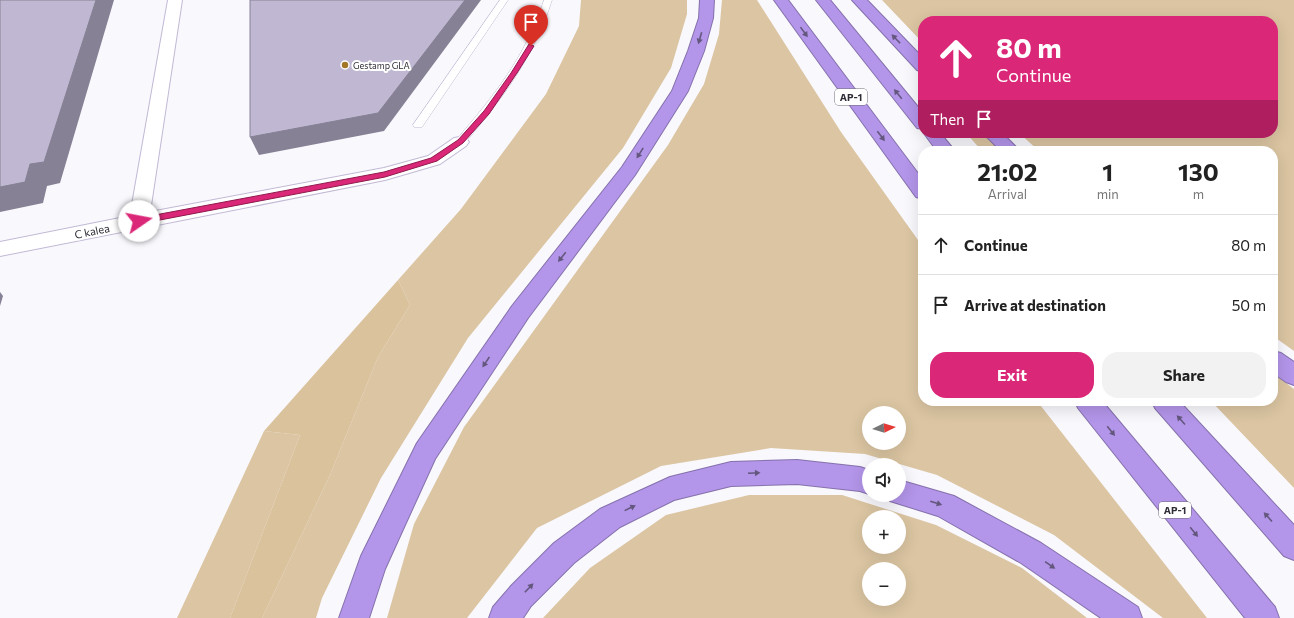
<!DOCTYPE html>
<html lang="en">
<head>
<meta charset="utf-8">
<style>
	:root { --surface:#fff; --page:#f2f2f2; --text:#222; --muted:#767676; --line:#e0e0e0; --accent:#db2777 }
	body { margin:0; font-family:Commissioner,sans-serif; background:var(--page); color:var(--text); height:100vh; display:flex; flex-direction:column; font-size:15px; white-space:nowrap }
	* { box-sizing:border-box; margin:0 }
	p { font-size:13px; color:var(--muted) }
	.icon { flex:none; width:22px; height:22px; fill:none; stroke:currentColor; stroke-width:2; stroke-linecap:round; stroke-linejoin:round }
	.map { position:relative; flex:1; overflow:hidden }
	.details { position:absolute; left:918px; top:146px; width:360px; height:260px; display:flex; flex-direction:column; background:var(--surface); border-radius:16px; box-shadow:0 4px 16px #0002 }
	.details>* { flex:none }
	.hud { position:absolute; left:918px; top:16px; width:360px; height:122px; border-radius:16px; box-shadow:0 4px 16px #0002; background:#db2777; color:#fff; overflow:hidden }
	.needle { width:26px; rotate:85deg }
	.controls { position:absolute; left:862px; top:406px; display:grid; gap:8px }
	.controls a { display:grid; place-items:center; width:44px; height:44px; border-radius:50%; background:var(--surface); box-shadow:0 4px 16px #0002; font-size:20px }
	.pin { position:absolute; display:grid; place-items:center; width:34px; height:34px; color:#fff; margin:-41px -17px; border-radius:50% 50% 50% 0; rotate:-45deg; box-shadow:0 0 4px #0007 }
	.pin .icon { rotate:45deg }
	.me { position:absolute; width:44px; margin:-22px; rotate:78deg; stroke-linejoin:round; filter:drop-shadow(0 0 3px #0008) }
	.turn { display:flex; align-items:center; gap:14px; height:84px; padding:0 12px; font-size:18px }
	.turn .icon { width:52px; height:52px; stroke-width:2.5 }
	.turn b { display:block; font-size:28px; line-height:34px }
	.then { display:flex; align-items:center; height:38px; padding:0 12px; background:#0003; gap:8px; font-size:15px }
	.eta { display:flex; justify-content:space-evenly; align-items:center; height:68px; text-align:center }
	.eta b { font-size:24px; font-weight:700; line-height:28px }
	.cta { display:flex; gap:8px; margin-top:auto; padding:8px 12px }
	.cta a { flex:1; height:46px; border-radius:16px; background:var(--accent); color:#fff; font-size:16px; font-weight:700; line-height:46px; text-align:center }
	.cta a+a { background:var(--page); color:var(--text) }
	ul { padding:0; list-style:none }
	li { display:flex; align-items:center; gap:12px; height:60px; padding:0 12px; border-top:1px solid var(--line) }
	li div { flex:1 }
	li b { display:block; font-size:15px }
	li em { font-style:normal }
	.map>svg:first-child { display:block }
	.green { fill:#dbc5a2; fill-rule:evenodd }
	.forest { fill:#dac29c }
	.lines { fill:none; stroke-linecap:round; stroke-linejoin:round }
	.service-casing { stroke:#c2b9d5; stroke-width:1 }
	.minor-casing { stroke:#c2b9d5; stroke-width:2 }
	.motorway-casing { stroke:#8571ab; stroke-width:2 }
	.service { fill:#fff; fill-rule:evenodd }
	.minor { fill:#fff; fill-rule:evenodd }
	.motorway { fill:#b395e9; fill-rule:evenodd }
	.shaded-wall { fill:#868194 }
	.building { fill:#c0b8d3; stroke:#868194 }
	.oneway { fill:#64577e }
	.route { fill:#db2777; stroke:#8e194d }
	.poi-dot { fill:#a27827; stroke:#fff; stroke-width:1.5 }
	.labels { text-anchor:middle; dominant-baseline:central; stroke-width:4; stroke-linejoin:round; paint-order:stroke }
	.far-poi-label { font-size:9px; fill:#302d37; stroke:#fff; text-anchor:start }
	.shield { fill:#fff; stroke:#6e6c73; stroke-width:1 }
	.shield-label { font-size:10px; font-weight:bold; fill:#302d37 }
	.street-label { font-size:11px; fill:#302d37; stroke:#fff }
</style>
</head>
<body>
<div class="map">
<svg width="1294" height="618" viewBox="0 0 1294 618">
	<rect width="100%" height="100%" fill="#f9f8fd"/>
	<path class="green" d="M581,0H687V14L671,68L623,148L468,338L381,478L322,598L316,618H262L330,475L378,357L410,305L398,280L461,209L546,94L579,26Z
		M722,0H757L841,132L923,247V401H1037L1207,618H1163L1054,535L937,475L865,454L771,448L661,466L537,528L467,618H387L414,524L464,427L668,145L704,84L719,34ZM869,413H899V443H869Z
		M882,0H1294V351L1273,336V151H1039L1019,133H1273V21H923V43Z
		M966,133H982L1001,151H982Z
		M1273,373L1294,389V488L1211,401H1273Z
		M264,431L300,435L230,618H177Z
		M749,495H842L936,525L1022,568L1087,618H543L590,568L666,515ZM869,517H899V547H869ZM869,569H899V599H869Z"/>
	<path class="forest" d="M398,280L410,305L378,357L330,475L262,618H230L300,435L264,431Z"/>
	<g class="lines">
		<g class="service-casing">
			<path id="service" d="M500,0H508L422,127H414L413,125Z
				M544,0H552C534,57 502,99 464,144H456L455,142L456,140C494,96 526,56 544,0Z"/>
		</g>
		<g class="minor-casing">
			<path id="minor" d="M168,0H182L150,212L384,168L428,156L454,138L460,137L466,138L469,142L466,146L440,164L385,180L0,256V242L130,216Z"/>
		</g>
		<g class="motorway-casing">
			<path id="motorway" d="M700,0H714L713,18L704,51L688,91L635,175L528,318L435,459L385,569L369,618H339L361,556L417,443L512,306L622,167L672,91L688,51L699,18Z
				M774,0H788L923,180V199L916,197Z
				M816,0H830L923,113V129L917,128Z
				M852,0H867L923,58V72L917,70Z
				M923,132L940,133L955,151H937Z
				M983,133H1002L1020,151H1001Z
				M1273,351L1281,353L1294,362V385L1286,382L1273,373Z
				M1075,401H1102L1275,607L1279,618H1245L1078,408Z
				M1152,401H1179L1294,525V560L1284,556L1155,408Z
				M797,460L860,467L869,470V494L860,491L797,484L731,486L674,500L620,527L574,563L531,606L523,618H489L493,607L511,586L554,543L600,509L670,477L731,462Z
				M899,480L954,496L1041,543L1138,607L1142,618H1101L1021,563L938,516L890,501L887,495H899Z"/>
		</g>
		<use href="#service" class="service"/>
		<use href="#minor" class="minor"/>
		<use href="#motorway" class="motorway"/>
	</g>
	<path class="shaded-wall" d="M96,0H114L60,183L47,186L43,203L0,212V187L30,164Z
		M465,0H481L384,131L259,155L250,137Z
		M0,292L3,296L0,306Z"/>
	<path class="building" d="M0,0H96L44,162L30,164L25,182L0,187Z
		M250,0H465L378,113L250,137Z"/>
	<defs><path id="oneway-solid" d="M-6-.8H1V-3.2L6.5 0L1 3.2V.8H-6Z"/></defs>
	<g class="oneway">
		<use href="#oneway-solid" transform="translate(804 32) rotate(54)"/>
		<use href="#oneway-solid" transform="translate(700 38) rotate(106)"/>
		<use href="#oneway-solid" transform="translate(896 39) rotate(-134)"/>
		<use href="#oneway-solid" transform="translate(898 94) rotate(-129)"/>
		<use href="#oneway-solid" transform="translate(881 136) rotate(53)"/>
		<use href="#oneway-solid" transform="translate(640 153) rotate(122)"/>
		<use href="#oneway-solid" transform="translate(562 257) rotate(128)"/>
		<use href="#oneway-solid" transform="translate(486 362) rotate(124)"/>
		<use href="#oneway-solid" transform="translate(1181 420) rotate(-132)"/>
		<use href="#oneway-solid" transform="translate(1111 431) rotate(51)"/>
		<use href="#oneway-solid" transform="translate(754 473) rotate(-2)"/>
		<use href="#oneway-solid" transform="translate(936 503) rotate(17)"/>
		<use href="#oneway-solid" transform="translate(630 508) rotate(-26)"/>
		<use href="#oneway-solid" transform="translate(1268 517) rotate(-132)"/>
		<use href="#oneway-solid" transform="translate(1194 532) rotate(51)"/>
		<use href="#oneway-solid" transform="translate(1050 565) rotate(35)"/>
		<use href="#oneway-solid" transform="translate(529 588) rotate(-46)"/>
	</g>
	<path class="route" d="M529,44L534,46L517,73L489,114L463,143L437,161L385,177L139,224L135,221L139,218L384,172L431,158L458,140L484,111L511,73Z"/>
	<circle class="poi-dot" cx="345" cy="65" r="4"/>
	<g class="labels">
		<g class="far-poi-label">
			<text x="353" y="65">Gestamp GLA</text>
		</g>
		<g class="shield">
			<rect x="835" y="89" width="32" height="16" rx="3"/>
			<rect x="1159" y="502" width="32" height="16" rx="3"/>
		</g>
		<g class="shield-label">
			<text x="851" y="97">AP-1</text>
			<text x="1175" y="510">AP-1</text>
		</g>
		<g class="street-label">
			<text transform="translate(92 231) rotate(-12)">C kalea</text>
		</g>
	</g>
</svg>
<div class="controls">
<a><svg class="needle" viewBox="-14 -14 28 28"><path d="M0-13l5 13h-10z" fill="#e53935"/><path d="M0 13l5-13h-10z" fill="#767676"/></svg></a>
<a><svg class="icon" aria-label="sound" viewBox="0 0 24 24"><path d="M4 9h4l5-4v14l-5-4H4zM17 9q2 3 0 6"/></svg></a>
<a>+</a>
<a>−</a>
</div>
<div class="pin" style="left:531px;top:46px;background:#d93025"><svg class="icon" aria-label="arrive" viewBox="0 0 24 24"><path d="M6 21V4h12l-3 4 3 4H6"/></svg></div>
<svg class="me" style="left:139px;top:221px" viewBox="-20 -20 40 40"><circle r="19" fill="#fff"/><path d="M0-13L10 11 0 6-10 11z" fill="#db2777"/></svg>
<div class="hud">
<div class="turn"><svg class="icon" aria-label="ahead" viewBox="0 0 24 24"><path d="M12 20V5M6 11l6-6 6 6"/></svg><div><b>80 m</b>Continue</div></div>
<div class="then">Then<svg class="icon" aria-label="arrive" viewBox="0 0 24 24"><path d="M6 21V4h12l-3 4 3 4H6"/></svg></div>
</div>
<section class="details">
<div class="eta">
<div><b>21:02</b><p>Arrival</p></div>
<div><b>1</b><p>min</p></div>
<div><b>130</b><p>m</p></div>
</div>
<ul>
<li><svg class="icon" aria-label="ahead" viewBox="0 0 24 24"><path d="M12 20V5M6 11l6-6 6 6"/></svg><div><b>Continue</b></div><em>80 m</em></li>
<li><svg class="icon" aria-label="arrive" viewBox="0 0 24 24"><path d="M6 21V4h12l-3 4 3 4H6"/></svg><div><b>Arrive at destination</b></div><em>50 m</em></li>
</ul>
<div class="cta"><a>Exit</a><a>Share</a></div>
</section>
</div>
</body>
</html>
